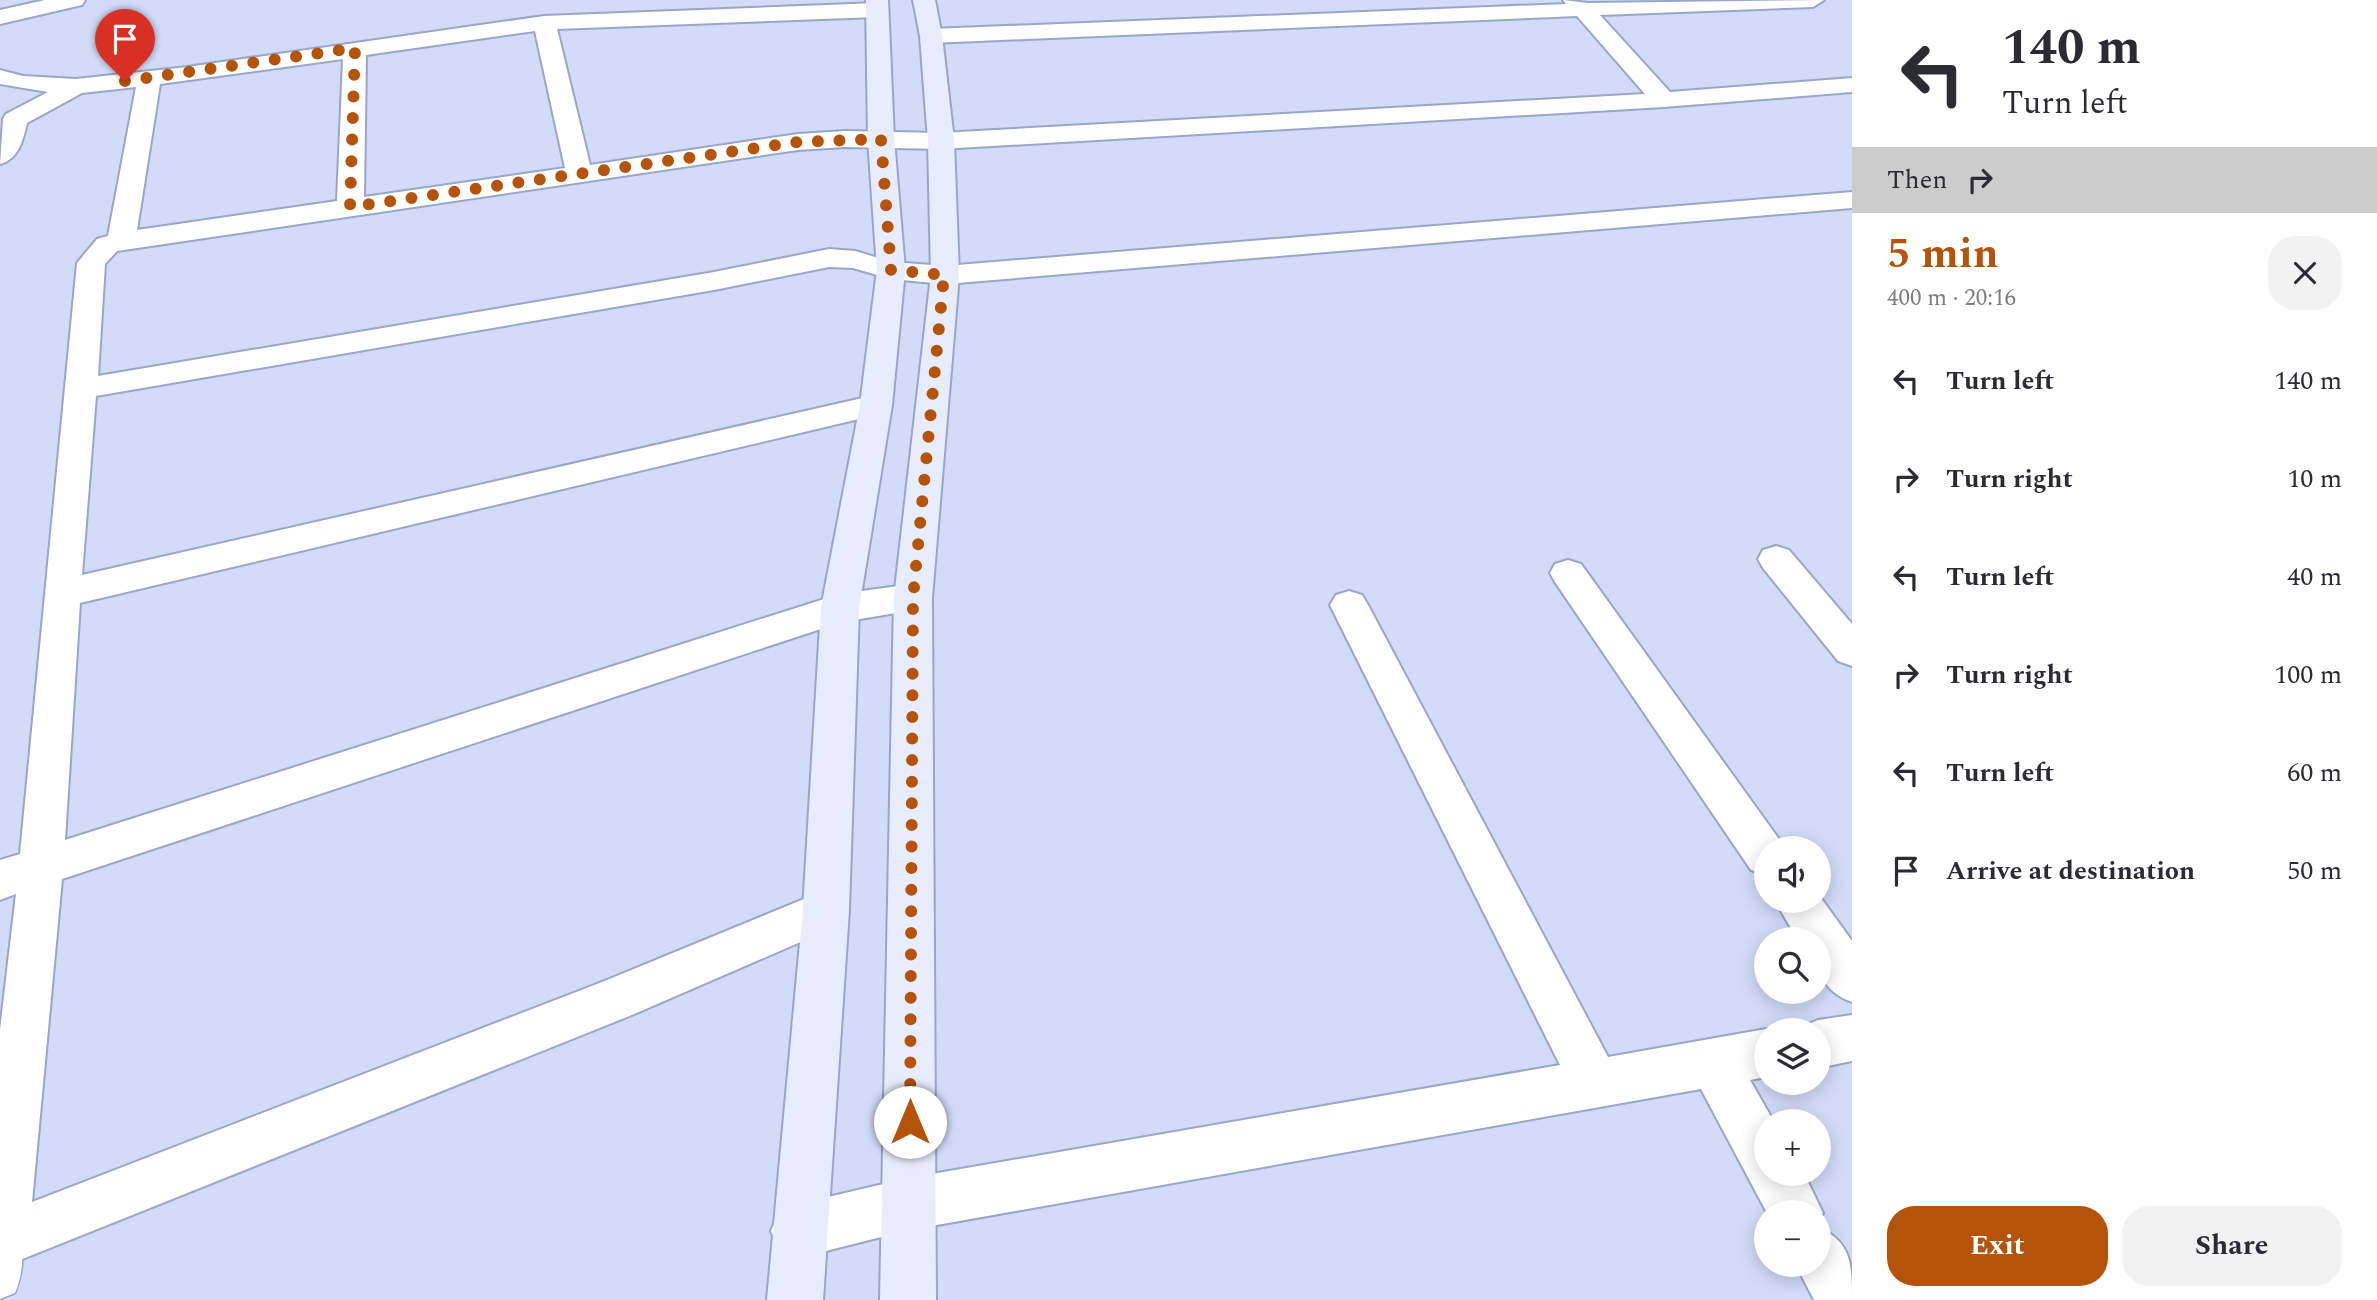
<!DOCTYPE html>
<html lang="en">
<head>
<meta charset="utf-8">
<style>
	:root { --surface:#fff; --page:#f2f2f3; --text:#2b2b33; --muted:#7c7c81; --accent:#b45309 }
	body { margin:0; font-family:Spectral,serif; background:var(--page); color:var(--text); height:100vh; display:flex; flex-direction:column; font-size:26px; white-space:nowrap }
	* { box-sizing:border-box; margin:0 }
	p { font-size:23px; color:var(--muted) }
	.icon { flex:none; width:38px; height:38px; fill:none; stroke:currentColor; stroke-width:2; stroke-linecap:round; stroke-linejoin:round }
	.map { position:relative; flex:1; overflow:hidden }
	.panel { display:flex; flex-direction:column; background:var(--surface); width:525px }
	.panel>* { flex:none }
	.hud { background:#fff; color:var(--text); overflow:hidden }
	.tools { position:absolute; left:1754px; top:836px; display:grid; gap:14px }
	.tools a { display:grid; place-items:center; width:77px; height:77px; border-radius:50%; background:var(--surface); box-shadow:0 4px 18px #0003; font-size:35px }
	.pin { position:absolute; display:grid; place-items:center; width:60px; height:60px; color:#fff; margin:-72px -30px; border-radius:50% 50% 50% 0; rotate:-45deg; box-shadow:0 0 7px #0007 }
	.pin .icon { rotate:45deg }
	.me { position:absolute; width:77px; margin:-38px; rotate:0deg; stroke-linejoin:round; filter:drop-shadow(0 0 5px #0008) }
	.turn { display:flex; align-items:center; gap:24px; height:147px; padding:0 35px; font-size:32px }
	.turn .icon { width:91px; height:91px; stroke-width:2.5 }
	.turn b { display:block; font-size:49px; line-height:60px }
	.then { display:flex; align-items:center; height:66px; padding:0 35px; background:#0003; gap:14px; font-size:26px }
	.round { display:grid; place-items:center; flex:none; width:74px; height:74px; border-radius:28px; background:var(--page) }
	.summary { display:flex; align-items:center; justify-content:space-between; height:119px; padding:0 35px }
	h1 { font-size:42px; font-weight:700; line-height:52px; color:var(--accent) }
	.primary-button { display:flex; gap:14px; margin-top:auto; padding:14px 35px }
	.primary-button a { flex:1; height:80px; border-radius:28px; background:var(--accent); color:#fff; font-size:28px; font-weight:700; line-height:80px; text-align:center }
	.primary-button a+a { background:var(--page); color:var(--text) }
	ul { padding:0; list-style:none }
	li { display:flex; align-items:center; gap:21px; height:98px; padding:0 35px }
	li div { flex:1 }
	li b { display:block; font-size:26px }
	li em { font-style:normal }
	main { display:flex; flex:1; min-height:0 }
	.map>svg:first-child { display:block }
	.lines { fill:none; stroke-linecap:round; stroke-linejoin:round }
	.lane-casing { stroke:#9aa6c8; stroke-width:3 }
	.street-casing { stroke:#9aa6c8; stroke-width:4 }
	.secondary-casing { stroke:#9aa6c8; stroke-width:4 }
	.lane { fill:#fff; fill-rule:evenodd }
	.street { fill:#fff; fill-rule:evenodd }
	.secondary { fill:#e8edfe; fill-rule:evenodd }
	.route { stroke:#b45309; stroke-width:12; stroke-dasharray:0 21.6 }
</style>
</head>
<body>
<main>
<div class="map">
<svg width="1852" height="1300" viewBox="0 0 1852 1300">
	<rect width="100%" height="100%" fill="#d2dcf9"/>
	<g class="lines">
		<g class="lane-casing">
			<path id="lane" d="M0,1221L16,1226C25,1248 24,1272 15,1293L0,1299Z"/>
		</g>
		<g class="street-casing">
			<path id="street" d="M45,0H85L82,5L0,24V10Z
				M1563,0L1588,3L1824,0L1813,7L1600,15L1670,92L1852,78V92L1664,107L941,149L845,147L798,150L117,251L105,264L98,376L714,272L829,249L855,251L892,262L945,266L1852,192V208L945,284L891,279L853,268L829,267L714,290L96,396L82,575L876,395L887,398L892,405L887,412L876,415L80,603L65,840L840,594L913,584L926,588L932,598L926,608L842,622L62,879L32,1202L602,982L826,890L842,896L849,910L842,924L632,1015L0,1268V1030L16,894L0,900V860L20,854L77,263L97,239L108,236L136,87L82,93L27,123C23,140 19,159 0,164L3,119L6,114L48,92L0,84V70L23,76L76,79L187,67L544,16L877,3L888,10L877,17L557,29L590,165L798,134L845,131L941,133L1645,94L1577,16L931,43L920,36L931,29L1566,4ZM535,31L565,168L364,197L366,55ZM343,59L337,201L137,230L160,84Z
				M1776,546L1789,550L1852,624V666L1838,661L1763,568L1758,559L1763,550Z
				M1568,560L1581,564L1781,842L1784,849H1766V875L1751,870L1555,582L1550,573L1555,564Z
				M1349,591L1362,595L1368,605L1608,1057L1766,1029L1770,1031H1766V1077L1750,1080L1774,1122H1766V1174H1804L1823,1213L1818,1223V1213H1767L1701,1089L909,1230L798,1258L779,1250L771,1231L779,1212L798,1204L909,1178L1560,1065L1330,605L1336,595Z
				M1818,894L1852,941V1002C1820,990 1818,971 1818,940H1798L1775,901H1818Z
				M1852,1015V1061L1818,1068V1031H1799L1801,1027L1818,1020Z
				M1818,1227C1852,1242 1852,1265 1852,1300H1814L1796,1265H1818Z"/>
		</g>
		<g class="secondary-casing">
			<path id="secondary" d="M866,0H888L894,139L905,270L892,405L859,608L849,910L823,1300H767L803,910L821,608L860,405L877,270L868,139Z
				M913,0H935L942,36L954,141L959,275L932,598L936,1300H880L894,598L931,275L928,141L920,36Z"/>
		</g>
		<use href="#lane" class="lane"/>
		<use href="#street" class="street"/>
		<use href="#secondary" class="secondary"/>
	</g>
	<g class="lines">
		<path class="route" d="M125,81L355,48L350,207L798,142L881,139L891,270L944,275L913,598L910,1122"/>
	</g>
</svg>
<div class="tools">
<a><svg class="icon" aria-label="sound" viewBox="0 0 24 24"><path d="M4 9h4l5-4v14l-5-4H4zM17 9q2 3 0 6"/></svg></a>
<a><svg class="icon" aria-label="search" viewBox="0 0 24 24"><circle cx="10" cy="10" r="6"/><path d="M15 15l6 6"/></svg></a>
<a><svg class="icon" aria-label="layers" viewBox="0 0 24 24"><path d="M12 4l9 5-9 5-9-5zM3 14l9 5 9-5"/></svg></a>
<a>+</a>
<a>−</a>
</div>
<div class="pin" style="left:125px;top:81px;background:#d93025"><svg class="icon" aria-label="arrive" viewBox="0 0 24 24"><path d="M6 21V4h12l-3 4 3 4H6"/></svg></div>
<svg class="me" style="left:910px;top:1122px" viewBox="-20 -20 40 40"><circle r="19" fill="#fff"/><path d="M0-13L10 11 0 6-10 11z" fill="#b45309"/></svg>
</div>
<section class="panel">
<div class="hud">
<div class="turn"><svg class="icon" aria-label="left" viewBox="0 0 24 24"><path d="M17 20v-9H6M10 6l-5 5 5 5"/></svg><div><b>140 m</b>Turn left</div></div>
<div class="then">Then<svg class="icon" aria-label="right" viewBox="0 0 24 24"><path d="M7 20v-9h11M14 6l5 5-5 5"/></svg></div>
</div>
<div class="summary"><div><h1>5 min</h1><p>400 m · 20:16</p></div><a class="round"><svg class="icon" aria-label="close" viewBox="0 0 24 24"><path d="M6 6l12 12M18 6L6 18"/></svg></a></div>
<ul>
<li><svg class="icon" aria-label="left" viewBox="0 0 24 24"><path d="M17 20v-9H6M10 6l-5 5 5 5"/></svg><div><b>Turn left</b></div><em>140 m</em></li>
<li><svg class="icon" aria-label="right" viewBox="0 0 24 24"><path d="M7 20v-9h11M14 6l5 5-5 5"/></svg><div><b>Turn right</b></div><em>10 m</em></li>
<li><svg class="icon" aria-label="left" viewBox="0 0 24 24"><path d="M17 20v-9H6M10 6l-5 5 5 5"/></svg><div><b>Turn left</b></div><em>40 m</em></li>
<li><svg class="icon" aria-label="right" viewBox="0 0 24 24"><path d="M7 20v-9h11M14 6l5 5-5 5"/></svg><div><b>Turn right</b></div><em>100 m</em></li>
<li><svg class="icon" aria-label="left" viewBox="0 0 24 24"><path d="M17 20v-9H6M10 6l-5 5 5 5"/></svg><div><b>Turn left</b></div><em>60 m</em></li>
<li><svg class="icon" aria-label="arrive" viewBox="0 0 24 24"><path d="M6 21V4h12l-3 4 3 4H6"/></svg><div><b>Arrive at destination</b></div><em>50 m</em></li>
</ul>
<div class="primary-button"><a>Exit</a><a>Share</a></div>
</section>
</main>
</body>
</html>
